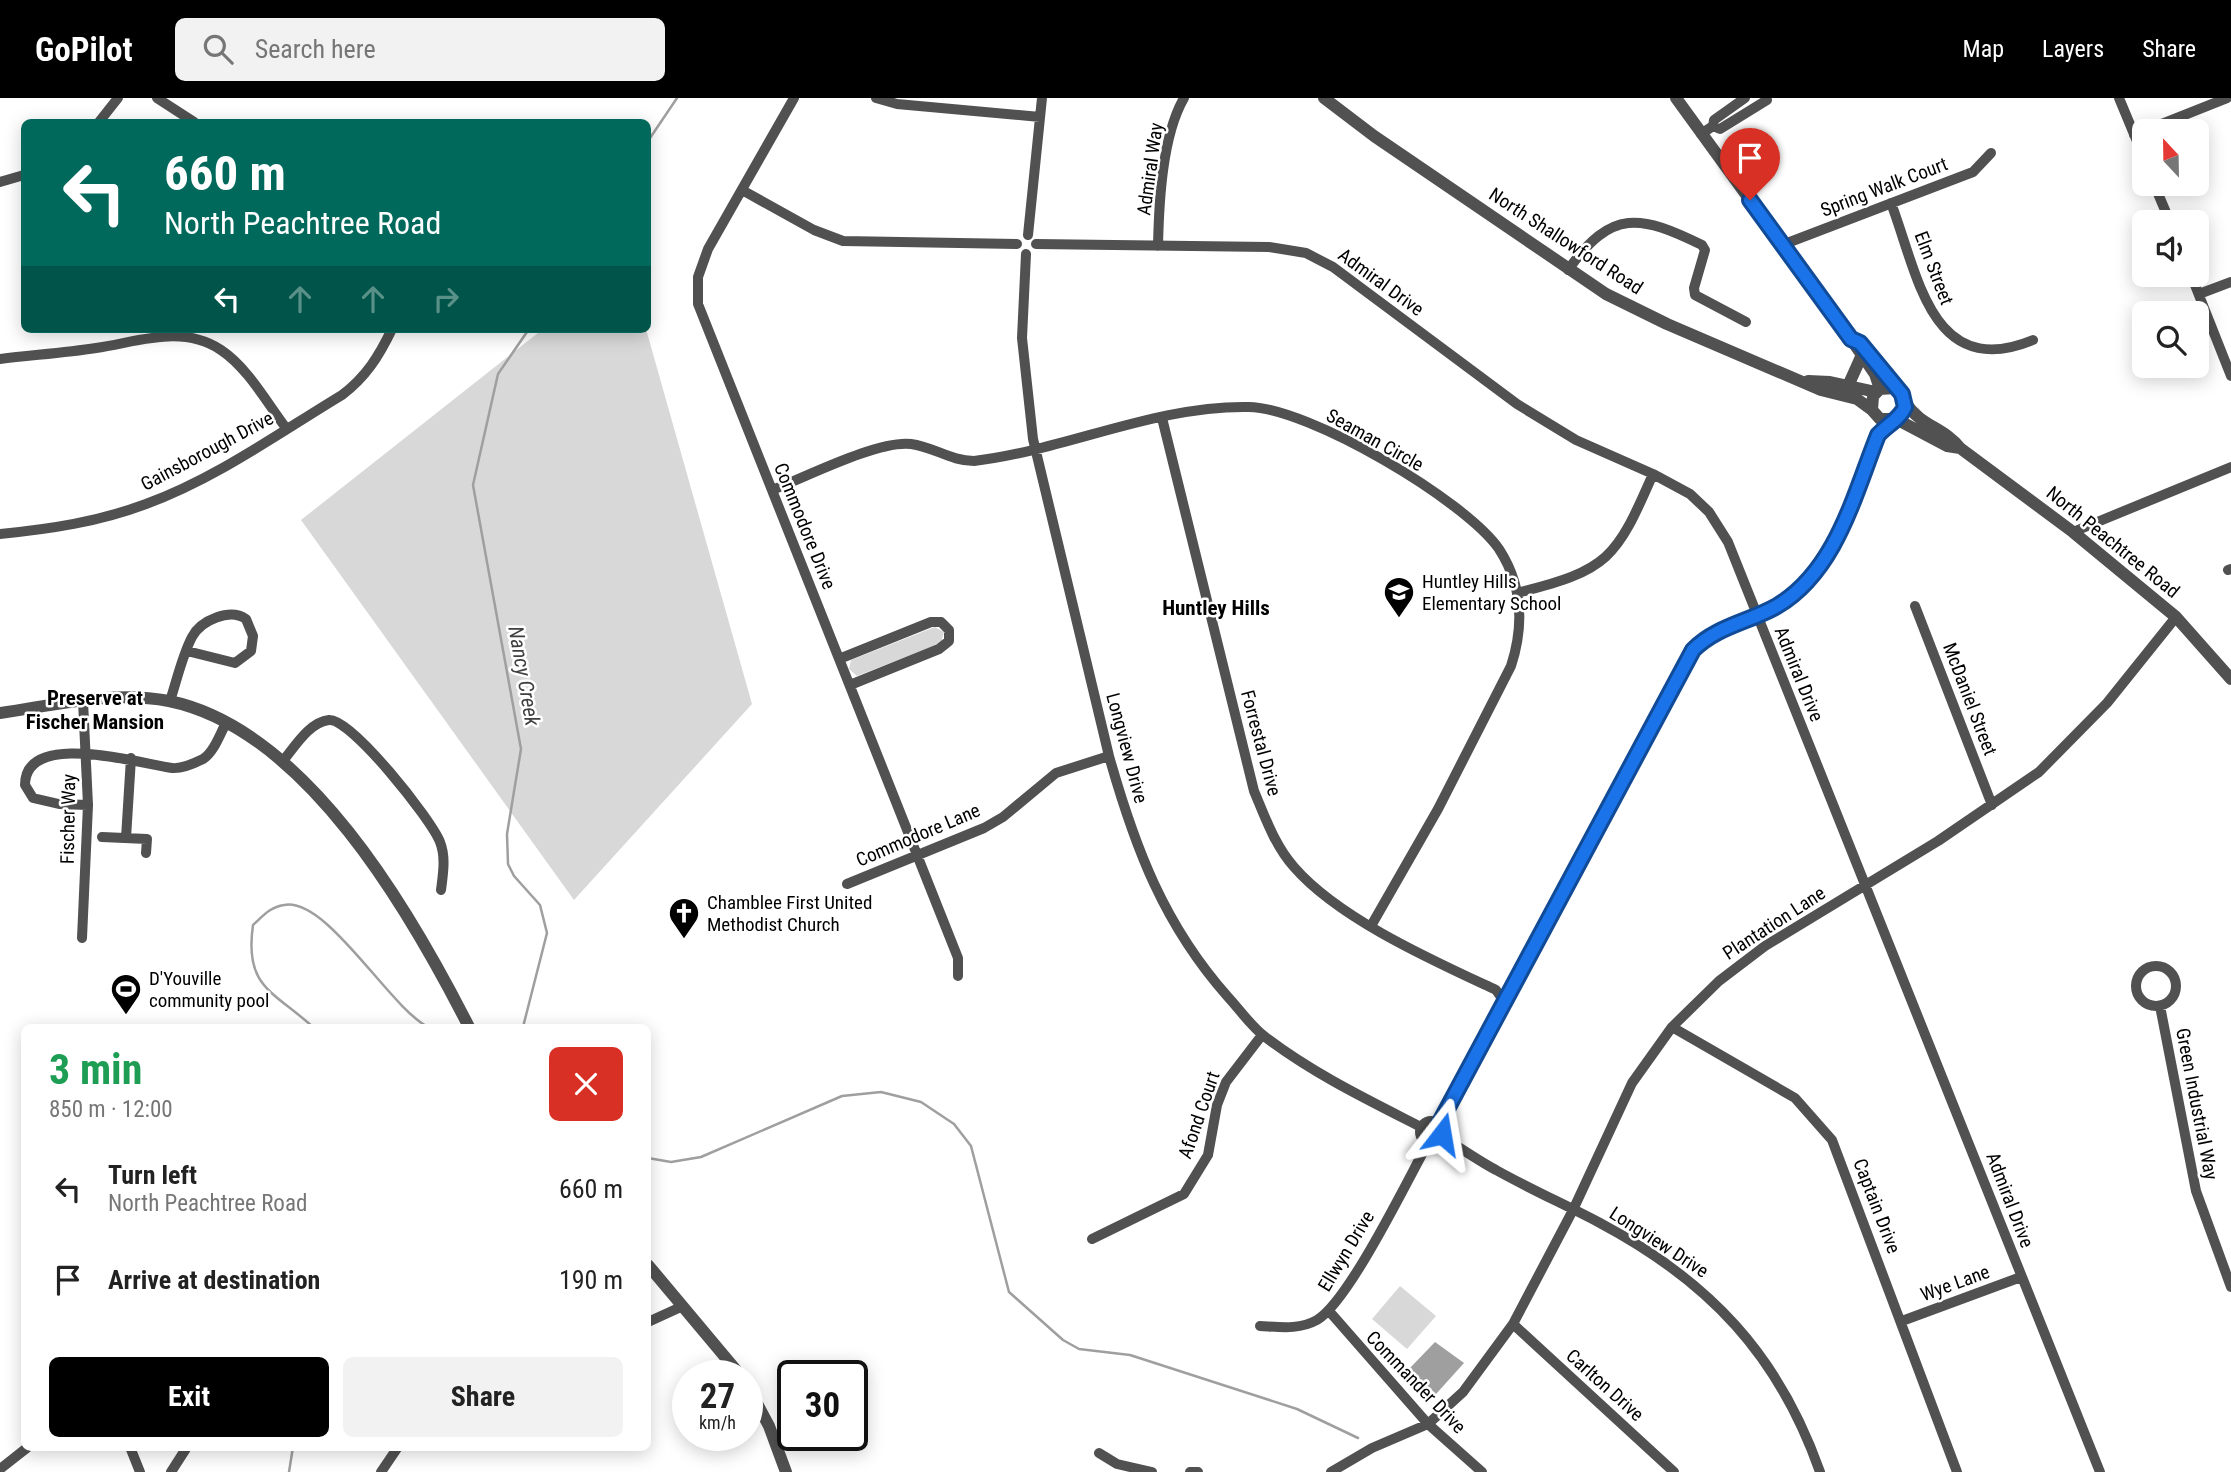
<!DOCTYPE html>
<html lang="en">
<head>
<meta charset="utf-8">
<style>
	:root { --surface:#fff; --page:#f2f2f2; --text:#222; --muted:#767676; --accent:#000 }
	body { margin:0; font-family:"Roboto Condensed",sans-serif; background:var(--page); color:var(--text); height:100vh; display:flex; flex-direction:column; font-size:26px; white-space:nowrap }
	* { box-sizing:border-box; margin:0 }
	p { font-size:23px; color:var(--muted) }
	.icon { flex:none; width:38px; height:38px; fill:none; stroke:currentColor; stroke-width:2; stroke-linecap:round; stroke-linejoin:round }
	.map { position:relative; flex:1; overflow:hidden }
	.panel { position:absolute; left:21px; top:926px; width:630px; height:427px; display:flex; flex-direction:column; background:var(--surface); border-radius:10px; box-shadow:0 4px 18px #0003 }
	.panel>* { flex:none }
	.hud { position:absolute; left:21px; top:21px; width:630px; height:214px; border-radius:10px; box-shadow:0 4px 18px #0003; background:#00695c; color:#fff; overflow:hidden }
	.needle { width:46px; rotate:338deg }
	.buttons { position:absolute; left:2132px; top:21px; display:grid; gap:14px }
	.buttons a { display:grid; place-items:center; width:77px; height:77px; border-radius:10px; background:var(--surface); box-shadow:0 4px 18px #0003; font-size:35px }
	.speed { position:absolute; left:672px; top:1262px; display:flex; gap:14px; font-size:35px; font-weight:700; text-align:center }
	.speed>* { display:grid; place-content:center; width:91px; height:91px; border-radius:50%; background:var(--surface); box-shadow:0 4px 18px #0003; line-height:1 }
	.speed small { font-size:18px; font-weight:400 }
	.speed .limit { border:4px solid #111; border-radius:10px; background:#fff; color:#111 }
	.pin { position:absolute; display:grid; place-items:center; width:60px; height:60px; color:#fff; margin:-72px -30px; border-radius:50% 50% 50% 0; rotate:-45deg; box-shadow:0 0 7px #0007 }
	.pin .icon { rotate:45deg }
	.me { position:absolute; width:77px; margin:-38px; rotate:14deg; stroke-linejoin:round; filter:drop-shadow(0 0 5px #0008) }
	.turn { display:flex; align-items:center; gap:24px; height:147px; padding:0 28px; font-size:32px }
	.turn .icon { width:91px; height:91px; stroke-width:2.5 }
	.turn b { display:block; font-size:49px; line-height:60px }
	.lanes { display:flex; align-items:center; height:66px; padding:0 28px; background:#0003; justify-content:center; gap:35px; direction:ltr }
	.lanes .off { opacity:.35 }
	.round { display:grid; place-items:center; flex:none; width:74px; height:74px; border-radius:10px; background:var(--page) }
	.summary { display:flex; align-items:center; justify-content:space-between; height:119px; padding:0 28px }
	h1 { font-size:42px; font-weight:700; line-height:52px; color:#1e9e55 }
	.primary-button { display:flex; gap:14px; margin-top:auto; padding:14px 28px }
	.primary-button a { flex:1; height:80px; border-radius:10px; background:var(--accent); color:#fff; font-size:28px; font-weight:700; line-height:80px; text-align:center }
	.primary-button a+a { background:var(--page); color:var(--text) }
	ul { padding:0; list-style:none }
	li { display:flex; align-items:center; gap:21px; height:91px; padding:0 28px }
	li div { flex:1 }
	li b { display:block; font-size:26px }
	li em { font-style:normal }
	header { display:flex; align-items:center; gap:42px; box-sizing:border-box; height:98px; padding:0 35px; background:var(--accent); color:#fff }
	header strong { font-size:33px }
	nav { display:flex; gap:38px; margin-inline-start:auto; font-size:24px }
	.search { width:490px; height:63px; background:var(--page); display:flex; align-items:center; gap:18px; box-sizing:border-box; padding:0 24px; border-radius:10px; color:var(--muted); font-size:26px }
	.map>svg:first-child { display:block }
	.green { fill:#d8d8d8 }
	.water { fill:#9f9f9f }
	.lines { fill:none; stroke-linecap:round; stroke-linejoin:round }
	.stream { stroke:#9f9f9f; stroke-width:2.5 }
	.minor { stroke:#515151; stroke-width:10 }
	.tertiary { stroke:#515151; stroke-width:12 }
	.route-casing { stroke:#114b97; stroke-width:18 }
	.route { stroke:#1a73e8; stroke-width:12 }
	.labels { text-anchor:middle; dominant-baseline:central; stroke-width:5; stroke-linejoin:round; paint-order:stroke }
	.street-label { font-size:19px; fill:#000; stroke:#fff }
	.poi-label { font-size:19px; fill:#000; stroke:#fff; text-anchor:start }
	.neighbourhood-label { font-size:21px; font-weight:bold; fill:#000; stroke:#fff }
	.water-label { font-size:21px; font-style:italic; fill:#404040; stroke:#fff }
</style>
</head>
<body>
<header>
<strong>GoPilot</strong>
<div class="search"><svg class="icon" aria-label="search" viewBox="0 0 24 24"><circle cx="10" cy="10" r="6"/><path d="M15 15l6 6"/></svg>Search here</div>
<nav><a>Map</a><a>Layers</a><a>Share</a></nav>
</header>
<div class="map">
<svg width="2231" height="1374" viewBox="0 0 2231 1374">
	<rect width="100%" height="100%" fill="#fff"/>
	<path class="green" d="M543,231H646L752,606L574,802L301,422Z
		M935,529L944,534L941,545L857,578L849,571L851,562Z
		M1400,1188L1436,1218L1407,1251L1372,1221Z"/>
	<path class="water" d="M1435,1244L1464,1265L1436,1296L1409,1271Z"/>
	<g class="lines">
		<path class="stream" d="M648,43L677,0
			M313,929C273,893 244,889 253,827C263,818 270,809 284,807C327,799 389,909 428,929
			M523,929L547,835L540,807L514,778L508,766L507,736L521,651L473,387L498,276L529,231
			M648,1060L671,1064L701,1059L842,998L881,994L921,1004L954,1026L971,1048L1009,1194L1063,1242L1079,1251L1130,1257L1297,1311L1358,1340
			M289,1374L293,1349"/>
		<path class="minor" d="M157,0L194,24
			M794,0L708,151L698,179V206L958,860V878
			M876,0L897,6L1040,19
			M2119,0L2144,60
			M99,24L118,0
			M1713,28L1720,31L1767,2
			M1701,36L1713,28L1714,22L1745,0
			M2134,37L2227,0
			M0,84L24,77
			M2154,86L2170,124
			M742,92L814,132L843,143L1017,146
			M1891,105C1918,176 1931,284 2033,242
			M1028,137L1042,0
			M1036,146L1269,149L1306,155L1333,169L1517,306L1576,342L1653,376L1690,396L1709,414L1728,444L2100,1374
			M1782,147L1973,74L1991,55
			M1158,148C1159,104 1162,38 1184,0
			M1026,156L1022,240L1033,341L1109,658C1135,750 1164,827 1228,899C1240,912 1251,928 1264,938C1312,975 1368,1002 1421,1029
			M1568,172C1612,110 1640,117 1702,147L1705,152L1694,190L1695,197L1746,224
			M2191,177L2231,278
			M2199,196L2231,184
			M0,261C32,257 64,255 96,250C138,244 182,226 221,252C248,270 267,305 286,330
			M1162,320L1254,693C1265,719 1275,748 1294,769C1339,821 1434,863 1496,892L1503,902
			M772,392C806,379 878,342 911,346C934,349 951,363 974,363C1066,352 1156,307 1249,309C1309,310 1465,402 1499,451C1523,488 1524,528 1511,568L1438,711L1371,828
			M2073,434L2231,369
			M0,436C50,431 98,424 146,406C215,381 279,335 342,297C366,279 379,258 392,231
			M2228,472L2231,471
			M1517,495C1609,472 1616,461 1653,376
			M1915,508L1992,707
			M839,561L931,524H941L949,532V543L939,551L850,587
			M170,603C177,582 182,558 192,539C201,522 230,510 246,521L253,538L251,553L235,565L187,553
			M282,664C294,650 309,624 329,622C351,620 431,721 440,744C446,759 443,776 441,792
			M88,707L59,706L33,700L25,687C25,631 141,666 172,670C181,671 195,665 203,661C214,654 220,636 226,625
			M102,739L147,741L146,755
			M126,740L131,660
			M847,786L984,730L1003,719L1056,675L1109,658
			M82,840L88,707L83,603
			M2136 888a20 20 0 1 1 40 0a20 20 0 1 1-40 0Z
			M2160,908L2196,1093L2231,1189
			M1672,929L1795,1000L1832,1042L1957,1374
			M1420 1034a11 11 0 1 1 22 0a11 11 0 1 1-22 0Z
			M1439,1026L1693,552C1717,527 1753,523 1782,505C1838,471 1856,394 1878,337L1891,323
			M1441,1039C1460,1049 1477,1062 1496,1072C1530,1091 1566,1107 1600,1125C1709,1183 1779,1257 1820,1374
			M1092,1141L1184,1096L1208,1057L1217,1007L1226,984L1262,937
			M1329,1213L1428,1326L1482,1374
			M1902,1223L2021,1179
			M648,1224L683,1208
			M1513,1226L1674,1374
			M1260,1228C1280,1229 1299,1232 1317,1222C1349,1203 1407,1083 1428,1045
			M130,1349L140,1374
			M1099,1355L1117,1366L1152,1374
			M0,1371L28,1349
			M171,1374L187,1349
			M381,1374L398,1349
			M1190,1374H1198
			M1331,1374L1372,1350L1428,1326L1463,1294L1513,1226L1573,1112L1632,985L1672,929L1719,883L1765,848L1938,743L2039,674L2107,605L2176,519"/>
		<path class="tertiary" d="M1324,0L1374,38L1606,196L1667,226L1821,292L1857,301L1872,312
			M1676,0L1851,241L1875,276L1880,291
			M1870,257L1905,304L1903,314L1896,321H1880L1872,312L1873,298L1880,291L1895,290
			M1808,283L1830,284L1876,294
			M1848,288L1861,259
			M1905,304C1921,329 1944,329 1960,350L2073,434L2176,519L2231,581
			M1896,321L1947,348L1960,350
			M0,615C55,607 113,592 169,603C306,631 411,815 469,929
			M648,1167L741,1278
			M747,1287L769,1328L786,1374"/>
	</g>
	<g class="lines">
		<g class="route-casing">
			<path id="route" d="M1442,1036L1439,1026L1693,552C1717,528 1749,524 1777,508C1836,473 1854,397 1878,337C1887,327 1900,321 1905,309L1902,296L1860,245L1851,241L1750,102"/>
		</g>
		<use href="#route" class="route"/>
	</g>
	<defs>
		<g id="school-pin" transform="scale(1.575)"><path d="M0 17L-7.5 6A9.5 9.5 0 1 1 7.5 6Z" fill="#000" stroke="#fff"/><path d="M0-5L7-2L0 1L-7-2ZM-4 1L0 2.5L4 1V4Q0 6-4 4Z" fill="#fff"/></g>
		<g id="church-pin" transform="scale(1.575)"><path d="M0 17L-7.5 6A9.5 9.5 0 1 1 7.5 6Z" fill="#000" stroke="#fff"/><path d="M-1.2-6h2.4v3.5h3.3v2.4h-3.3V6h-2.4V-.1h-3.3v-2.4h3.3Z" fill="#fff"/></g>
		<g id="stadium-pin" transform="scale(1.575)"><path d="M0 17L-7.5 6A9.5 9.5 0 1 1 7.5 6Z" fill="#000" stroke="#fff"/><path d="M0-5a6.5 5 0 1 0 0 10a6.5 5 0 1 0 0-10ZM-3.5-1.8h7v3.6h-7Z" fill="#fff"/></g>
	</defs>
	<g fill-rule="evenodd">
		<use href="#school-pin" x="1399" y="494"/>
		<use href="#church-pin" x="684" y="815"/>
		<use href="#stadium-pin" x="126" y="891"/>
	</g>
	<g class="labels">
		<g class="street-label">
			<text transform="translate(1150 71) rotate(-82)">Admiral Way</text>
			<text transform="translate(1884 89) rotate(-21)">Spring Walk Court</text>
			<text transform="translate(1566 143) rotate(33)">North Shallowford Road</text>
			<text transform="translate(1934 170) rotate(69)">Elm Street</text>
			<text transform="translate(1381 184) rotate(36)">Admiral Drive</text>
			<text transform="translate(1375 342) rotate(29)">Seaman Circle</text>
			<text transform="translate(207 353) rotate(-28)">Gainsborough Drive</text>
			<text transform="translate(805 428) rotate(68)">Commodore Drive</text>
			<text transform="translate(2113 444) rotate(39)">North Peachtree Road</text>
			<text transform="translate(1799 576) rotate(68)">Admiral Drive</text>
			<text transform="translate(1970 601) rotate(69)">McDaniel Street</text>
			<text transform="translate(1261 645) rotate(75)">Forrestal Drive</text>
			<text transform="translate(1127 650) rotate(75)">Longview Drive</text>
			<text transform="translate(68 721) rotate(-89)">Fischer Way</text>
			<text transform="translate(918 737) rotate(-23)">Commodore Lane</text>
			<text transform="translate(1774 825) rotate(-33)">Plantation Lane</text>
			<text transform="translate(2197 1006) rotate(79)">Green Industrial Way</text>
			<text transform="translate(1199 1017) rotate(-71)">Afond Court</text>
			<text transform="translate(2010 1102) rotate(69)">Admiral Drive</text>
			<text transform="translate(1877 1108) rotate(69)">Captain Drive</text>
			<text transform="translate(1659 1144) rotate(33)">Longview Drive</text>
			<text transform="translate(1346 1153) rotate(-59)">Ellwyn Drive</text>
			<text transform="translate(1955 1185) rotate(-20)">Wye Lane</text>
			<text transform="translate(1416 1284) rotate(46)">Commander Drive</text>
			<text transform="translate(1605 1287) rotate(42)">Carlton Drive</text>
		</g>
		<g class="poi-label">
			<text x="1422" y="483">Huntley Hills<tspan x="1422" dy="22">Elementary School</tspan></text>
			<text x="707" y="804">Chamblee First United<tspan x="707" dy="22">Methodist Church</tspan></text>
			<text x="149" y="880">D'Youville<tspan x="149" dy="22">community pool</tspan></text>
		</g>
		<g class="neighbourhood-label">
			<text x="1216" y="510">Huntley Hills</text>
			<text x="95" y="600">Preserve at<tspan x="95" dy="24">Fischer Mansion</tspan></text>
		</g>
		<g class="water-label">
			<text transform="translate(524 578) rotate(80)">Nancy Creek</text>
		</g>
	</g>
</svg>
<div class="buttons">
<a><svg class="needle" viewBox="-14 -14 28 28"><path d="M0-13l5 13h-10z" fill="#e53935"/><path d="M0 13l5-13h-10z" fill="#767676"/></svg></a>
<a><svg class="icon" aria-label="sound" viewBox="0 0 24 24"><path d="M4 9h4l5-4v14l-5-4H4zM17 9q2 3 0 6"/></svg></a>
<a><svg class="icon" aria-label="search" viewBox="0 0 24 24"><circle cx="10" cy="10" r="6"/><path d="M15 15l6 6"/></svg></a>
</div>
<div class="speed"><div>27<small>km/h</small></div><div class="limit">30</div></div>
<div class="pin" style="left:1750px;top:102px;background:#d93025"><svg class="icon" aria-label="arrive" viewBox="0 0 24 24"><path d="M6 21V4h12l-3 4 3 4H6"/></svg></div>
<svg class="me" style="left:1442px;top:1036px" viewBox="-20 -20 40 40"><path d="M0-17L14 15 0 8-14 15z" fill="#1a73e8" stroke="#fff" stroke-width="4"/></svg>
<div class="hud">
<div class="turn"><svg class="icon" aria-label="left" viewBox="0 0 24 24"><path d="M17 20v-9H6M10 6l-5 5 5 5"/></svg><div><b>660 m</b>North Peachtree Road</div></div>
<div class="lanes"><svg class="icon" aria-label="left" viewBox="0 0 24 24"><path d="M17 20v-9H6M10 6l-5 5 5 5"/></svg><svg class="icon off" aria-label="ahead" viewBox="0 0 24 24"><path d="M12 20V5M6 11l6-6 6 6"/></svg><svg class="icon off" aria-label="ahead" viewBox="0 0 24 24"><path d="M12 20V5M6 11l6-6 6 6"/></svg><svg class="icon off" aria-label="right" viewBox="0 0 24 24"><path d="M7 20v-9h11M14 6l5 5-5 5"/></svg></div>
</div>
<section class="panel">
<div class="summary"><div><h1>3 min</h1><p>850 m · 12:00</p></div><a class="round" style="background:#d93025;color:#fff"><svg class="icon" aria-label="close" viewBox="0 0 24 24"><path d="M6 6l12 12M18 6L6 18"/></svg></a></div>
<ul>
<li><svg class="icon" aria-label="left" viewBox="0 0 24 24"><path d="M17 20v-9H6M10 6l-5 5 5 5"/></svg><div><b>Turn left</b><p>North Peachtree Road</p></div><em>660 m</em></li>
<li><svg class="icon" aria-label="arrive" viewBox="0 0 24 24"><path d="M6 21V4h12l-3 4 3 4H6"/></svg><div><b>Arrive at destination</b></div><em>190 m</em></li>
</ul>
<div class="primary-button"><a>Exit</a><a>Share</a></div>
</section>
</div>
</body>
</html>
